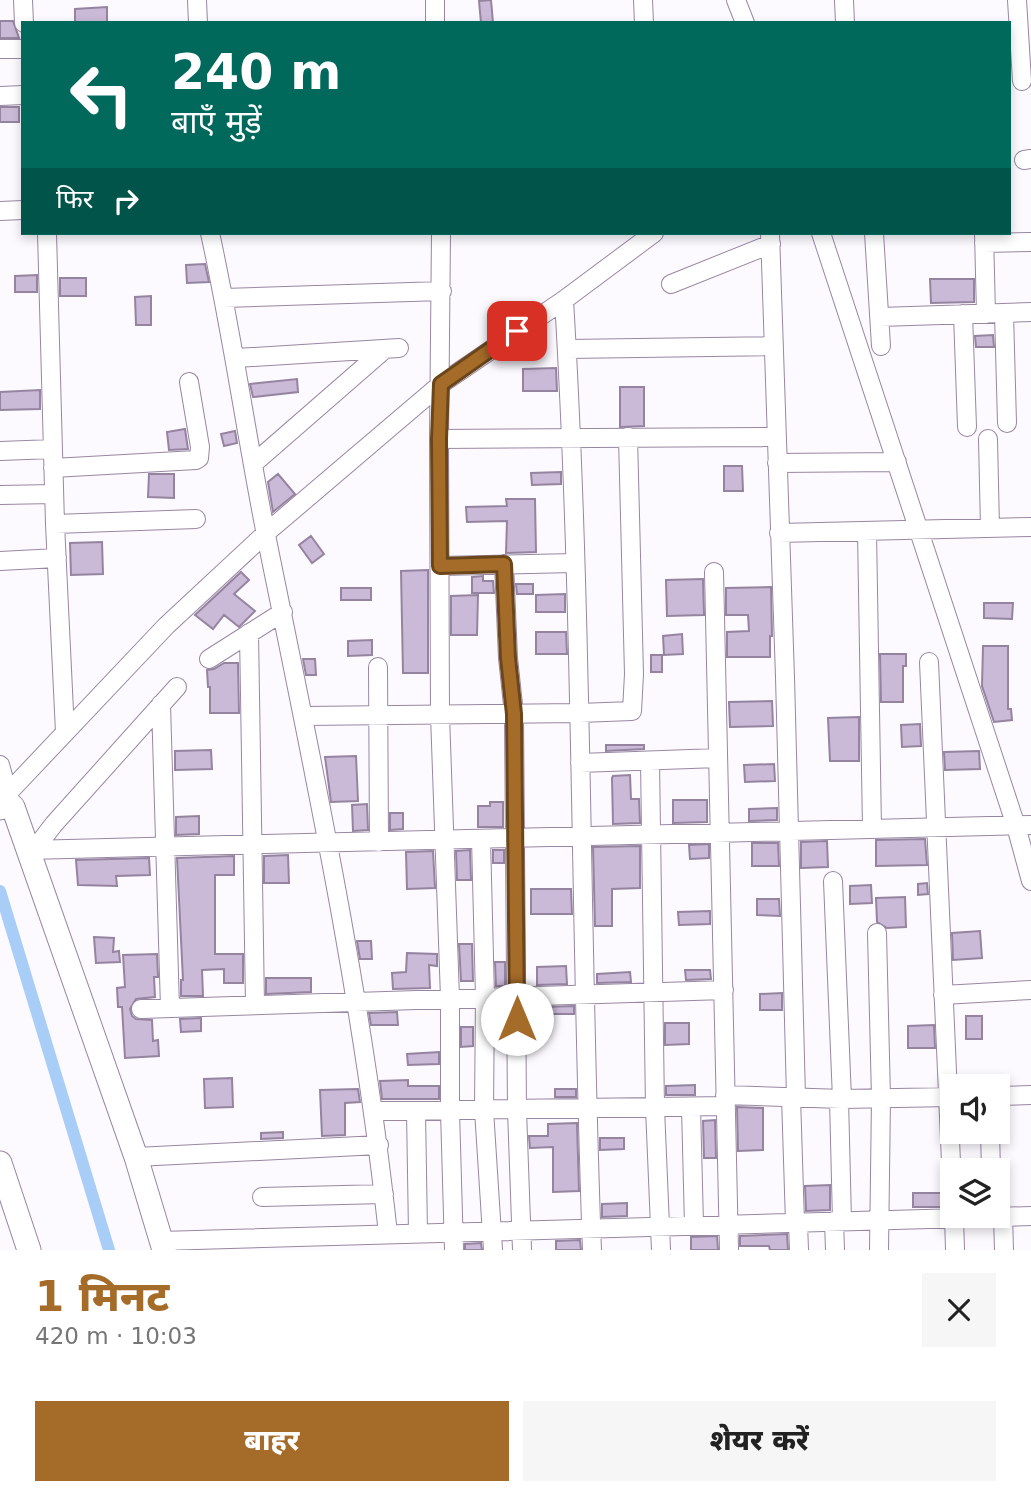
<!DOCTYPE html>
<html lang="hi">
<head>
<meta charset="utf-8">
<style>
	:root { --surface:#fff; --page:#f6f6f6; --text:#222; --muted:#767676; --accent:#a46b29 }
	body { margin:0; font-family:"DejaVu Sans","Noto Sans Devanagari",sans-serif; background:var(--page); color:var(--text); height:100vh; display:flex; flex-direction:column; font-size:26px; white-space:nowrap }
	* { box-sizing:border-box; margin:0 }
	p { font-size:23px; color:var(--muted) }
	.icon { flex:none; width:38px; height:38px; fill:none; stroke:currentColor; stroke-width:2; stroke-linecap:round; stroke-linejoin:round }
	.map { position:relative; height:1250px; overflow:hidden }
	.details { display:flex; flex-direction:column; background:var(--surface); flex:1 }
	.details>* { flex:none }
	.top-card { position:absolute; left:21px; top:21px; width:990px; height:214px; border-radius:0px; box-shadow:0 4px 10px #0003; background:#00695c; color:#fff; overflow:hidden }
	.buttons { position:absolute; left:940px; top:1074px; display:grid; gap:14px }
	.buttons a { display:grid; place-items:center; width:70px; height:70px; border-radius:0px; background:var(--surface); box-shadow:0 4px 10px #0003; font-size:35px }
	.pin { position:absolute; display:grid; place-items:center; width:60px; height:60px; color:#fff; margin:-30px; border-radius:14px; box-shadow:0 4px 10px #0006 }
	.me { position:absolute; width:77px; margin:-38px; rotate:0deg; stroke-linejoin:round; filter:drop-shadow(0 0 5px #0008) }
	.turn { display:flex; align-items:center; gap:24px; height:147px; padding:0 35px; font-size:32px }
	.turn .icon { width:91px; height:91px; stroke-width:2.5 }
	.turn b { display:block; font-size:49px; line-height:60px }
	.then { display:flex; align-items:center; height:66px; padding:0 35px; background:#0003; gap:14px; font-size:26px }
	.round { display:grid; place-items:center; flex:none; width:74px; height:74px; border-radius:0px; background:var(--page) }
	.summary { display:flex; align-items:center; justify-content:space-between; height:119px; padding:0 35px }
	h1 { font-size:42px; font-weight:800; line-height:52px; color:var(--accent) }
	.cta { display:flex; gap:14px; margin-top:auto; padding:14px 35px }
	.cta a { flex:1; height:80px; border-radius:0px; background:var(--accent); color:#fff; font-size:28px; font-weight:800; line-height:80px; text-align:center }
	.cta a+a { background:var(--page); color:var(--text) }
	.map>svg:first-child { display:block }
	.lines { fill:none; stroke-linecap:round; stroke-linejoin:round }
	.canal { stroke:#a8cdf7; stroke-width:12 }
	.building { fill:#cbbad7; stroke:#9584a0; stroke-width:2 }
	.minor-casing { stroke:#9887a3; stroke-width:20 }
	.major-casing { stroke:#9887a3; stroke-width:25 }
	.minor { stroke:#fff; stroke-width:18 }
	.major { stroke:#fff; stroke-width:23 }
	.route-casing { stroke:#6b461b; stroke-width:18 }
	.route { stroke:#a46b29; stroke-width:12 }
</style>
</head>
<body>
<div class="map">
<svg width="1031" height="1250" viewBox="0 0 1031 1250">
	<rect width="100%" height="100%" fill="#fcf9ff"/>
	<g class="lines">
		<path class="canal" d="M0,891L109,1250"/>
	</g>
	<path class="building" d="M491,0L493,23H481L479,1Z
		M107,7V23H75V9Z
		M0,21H13L19,38H0Z
		M0,107H19V122H0Z
		M205,264L209,282L187,283L186,265Z
		M37,275V292H15V276Z
		M60,278H86V296H60Z
		M930,279H974V302L931,303Z
		M151,296V325H136L135,297Z
		M993,335L994,347H976L975,336Z
		M556,368L557,391H523V369Z
		M297,379L298,392L253,397L250,384Z
		M620,387H644V426L620,427Z
		M40,390V409L0,410V392Z
		M185,429L188,449L169,450L167,432Z
		M235,431L237,443L224,446L221,434Z
		M724,466H742L743,491H724Z
		M561,472V484L532,485L531,473Z
		M149,474H174V498L148,497Z
		M278,474L295,494L273,512L268,482Z
		M506,499H535L536,552L506,553L507,521L467,522L466,507L507,506Z
		M311,536L324,554L312,563L299,545Z
		M102,542L103,574L71,575L70,543Z
		M428,570V673H403L401,571Z
		M241,572L249,580L234,594L255,611L239,627L224,615L213,629L195,615Z
		M483,576V581H493L494,593H472V577Z
		M703,579L704,615L667,616L666,580Z
		M516,584H533V594H517Z
		M771,587L772,636H770V657H727V632L749,631L748,615H726V588Z
		M341,588H371V600H341Z
		M565,594V612H536V595Z
		M478,595L477,635H451V596Z
		M984,603H1013L1012,619L984,618Z
		M536,632H566L567,654H536Z
		M682,634L683,654L664,655L663,636Z
		M372,640V655L348,656V641Z
		M983,646H1008V709H1011L1012,720L994,722L982,686Z
		M880,654H906V666H903V702H881Z
		M651,655H662V672H651Z
		M303,659H315L316,675H306Z
		M224,663H238L239,713H210V687H208L207,670L214,669Z
		M772,701L773,726L730,727L729,702Z
		M859,717V761H830L828,718Z
		M920,724L921,746L902,747L901,725Z
		M606,745H644V749L606,751Z
		M211,750L212,769L175,770V751Z
		M979,751L980,769L945,770L944,752Z
		M356,756L358,801L331,802L325,757Z
		M774,764L775,781L745,782L744,765Z
		M630,775L631,799H639L640,823L613,824L612,778L613,776Z
		M673,800H707V822L673,823Z
		M490,802H503V827H478V806H490Z
		M367,804L368,830L353,831L352,805Z
		M777,808V820L749,821V809Z
		M390,813H403V829L390,830Z
		M199,816V834L176,835V817Z
		M925,839L927,865L876,866V840Z
		M827,841L828,867L801,868V842Z
		M752,843H778L779,866H752Z
		M709,844V858L690,859L689,845Z
		M640,846V888L612,889V926H595L593,847Z
		M470,850L471,880H457L456,851Z
		M493,850H504V863H493Z
		M433,851L435,888L407,889L406,852Z
		M288,855L289,883H264V856Z
		M234,856V875H215V954H243V983H224V969L202,970L203,996H181V980H183L177,858Z
		M149,858L150,875L116,876L117,886L78,885L76,860Z
		M927,883L928,894L918,895V884Z
		M871,885L872,903L850,904V886Z
		M531,889H571L572,914H531Z
		M905,897L906,927L887,928L877,922L876,898Z
		M757,899H779L780,916L757,915Z
		M710,911V924L679,925L678,912Z
		M980,931L982,958L953,960L952,933Z
		M94,937L114,938L113,952L119,951L120,962L96,963Z
		M357,941H371L372,959H360Z
		M459,944H472L473,981H461Z
		M407,953L437,954V966L429,965L430,988L393,989L392,973L406,972Z
		M157,954L158,977H154L155,997L136,999L130,1009L132,1016L136,1019L152,1020L153,1041L158,1040L159,1056L125,1058L122,1007H118L117,988L125,987L123,955Z
		M495,962H505V986H496Z
		M566,966L567,984L537,985V967Z
		M685,970H710L711,979L686,980Z
		M630,972L631,982L597,983V974Z
		M266,978H311V992L266,994Z
		M782,993V1010H760V994Z
		M574,1006V1014H544V1007Z
		M397,1012L398,1025H371L369,1013Z
		M966,1016H982V1039H966Z
		M201,1018V1031L181,1032L180,1019Z
		M665,1023H689V1044L665,1045Z
		M934,1025L935,1048H908V1026Z
		M461,1027H473V1046L461,1047Z
		M439,1052V1064L408,1065L407,1054Z
		M232,1078L233,1107L205,1108L204,1079Z
		M408,1080V1086H439V1099H382L380,1081Z
		M695,1085V1095H666V1086Z
		M358,1089L360,1102L345,1103V1135L322,1136L320,1090Z
		M555,1089H576V1097H555Z
		M737,1107L763,1108V1150L738,1151Z
		M715,1120L716,1158H704L703,1121Z
		M577,1123L579,1191L553,1192V1147L530,1148L529,1136H548V1124Z
		M283,1132V1138L261,1139V1133Z
		M600,1138H624V1149L600,1150Z
		M830,1185V1210L806,1211L805,1186Z
		M913,1193H942V1207H913Z
		M627,1203V1216L602,1217V1204Z
		M787,1234L788,1250H770L769,1246H740V1236Z
		M717,1236L718,1250H691V1237Z
		M580,1240L581,1250H556V1241Z
		M481,1243L482,1250H465V1244Z"/>
	<g class="lines">
		<g class="minor-casing">
			<path id="minor" d="M23,0L24,23
				M197,0L198,23
				M643,0L644,23
				M736,0L745,23
				M844,0L845,23
				M1017,0L1022,81
				M435,23V0
				M0,49H23
				M0,96L23,95
				M1024,160L1031,159
				M0,211L23,210
				M47,233L55,524L65,732
				M210,233C232,333 246,434 266,535C313,767 363,999 388,1234
				M441,233L439,439L440,715L450,998V1111L454,1250
				M770,233L785,677L796,1097
				M821,233L1016,826L1031,881
				M874,233L881,346
				M984,233L986,314
				M984,243L1031,242
				M671,284L771,244
				M224,298L442,291
				M564,300C583,616 580,934 592,1250
				M1004,313L1007,423
				M963,314L967,427
				M880,317L1031,312
				M567,349L774,346
				M236,358L399,348
				M439,439L776,437
				M988,439L990,528
				M0,451L53,449
				M777,463L897,462
				M253,464L385,349
				M53,468L196,460L199,458L200,447L189,382
				M0,495L54,494
				M55,524L196,519
				M867,531L872,829
				M779,533L1031,527
				M0,561L57,558
				M504,564L508,658L514,714L517,1110L522,1250
				M440,566L574,563
				M714,572L729,1250
				M249,633L255,1005
				M209,659L283,612
				M929,662L952,1185
				M378,667L379,842
				M161,704L170,1008
				M305,716L579,713L632,711L634,674L628,437
				M650,761L655,1108L661,1250
				M580,763L718,758
				M0,765L10,801
				M8,793L166,626L266,533L441,384L564,300L654,233
				M481,839L485,997L484,1110L493,1250
				M28,850L1031,825
				M34,850L54,824L177,687
				M833,881L842,1099
				M877,933L881,1098L879,1250
				M943,995L1031,990
				M141,1009L724,990
				M725,1095L842,1099L952,1097
				M998,1096L1031,1095
				M791,1097L795,1223
				M839,1099L842,1221
				M691,1107L694,1225
				M373,1111L725,1106
				M416,1111L418,1233
				M990,1132L991,1171
				M136,1157L379,1145
				M262,1197L384,1194
				M954,1216L955,1250
				M1003,1216L1004,1250
				M834,1221L835,1250
				M798,1223L799,1250
				M161,1241L1031,1216"/>
		</g>
		<g class="major-casing">
			<path id="major" d="M0,808L11,805L13,807L136,1157L164,1250
				M0,1163L29,1250"/>
		</g>
		<use href="#minor" class="minor"/>
		<use href="#major" class="major"/>
	</g>
	<g class="lines">
		<g class="route-casing">
			<path id="route" d="M517,1019L514,714L508,658L504,564L440,566L439,439L441,384L517,331"/>
		</g>
		<use href="#route" class="route"/>
	</g>
</svg>
<div class="buttons">
<a><svg class="icon" aria-label="sound" viewBox="0 0 24 24"><path d="M4 9h4l5-4v14l-5-4H4zM17 9q2 3 0 6"/></svg></a>
<a><svg class="icon" aria-label="layers" viewBox="0 0 24 24"><path d="M12 4l9 5-9 5-9-5zM3 14l9 5 9-5"/></svg></a>
</div>
<div class="pin" style="left:517px;top:331px;background:#d93025"><svg class="icon" aria-label="arrive" viewBox="0 0 24 24"><path d="M6 21V4h12l-3 4 3 4H6"/></svg></div>
<svg class="me" style="left:517px;top:1019px" viewBox="-20 -20 40 40"><circle r="19" fill="#fff"/><path d="M0-13L10 11 0 6-10 11z" fill="#a46b29"/></svg>
<div class="top-card">
<div class="turn"><svg class="icon" aria-label="left" viewBox="0 0 24 24"><path d="M17 20v-9H6M10 6l-5 5 5 5"/></svg><div><b>240 m</b>बाएँ मुड़ें</div></div>
<div class="then">फिर<svg class="icon" aria-label="right" viewBox="0 0 24 24"><path d="M7 20v-9h11M14 6l5 5-5 5"/></svg></div>
</div>
</div>
<section class="details">
<div class="summary"><div><h1>1 मिनट</h1><p>420 m · 10:03</p></div><a class="round"><svg class="icon" aria-label="close" viewBox="0 0 24 24"><path d="M6 6l12 12M18 6L6 18"/></svg></a></div>
<div class="cta"><a>बाहर</a><a>शेयर करें</a></div>
</section>
</body>
</html>
